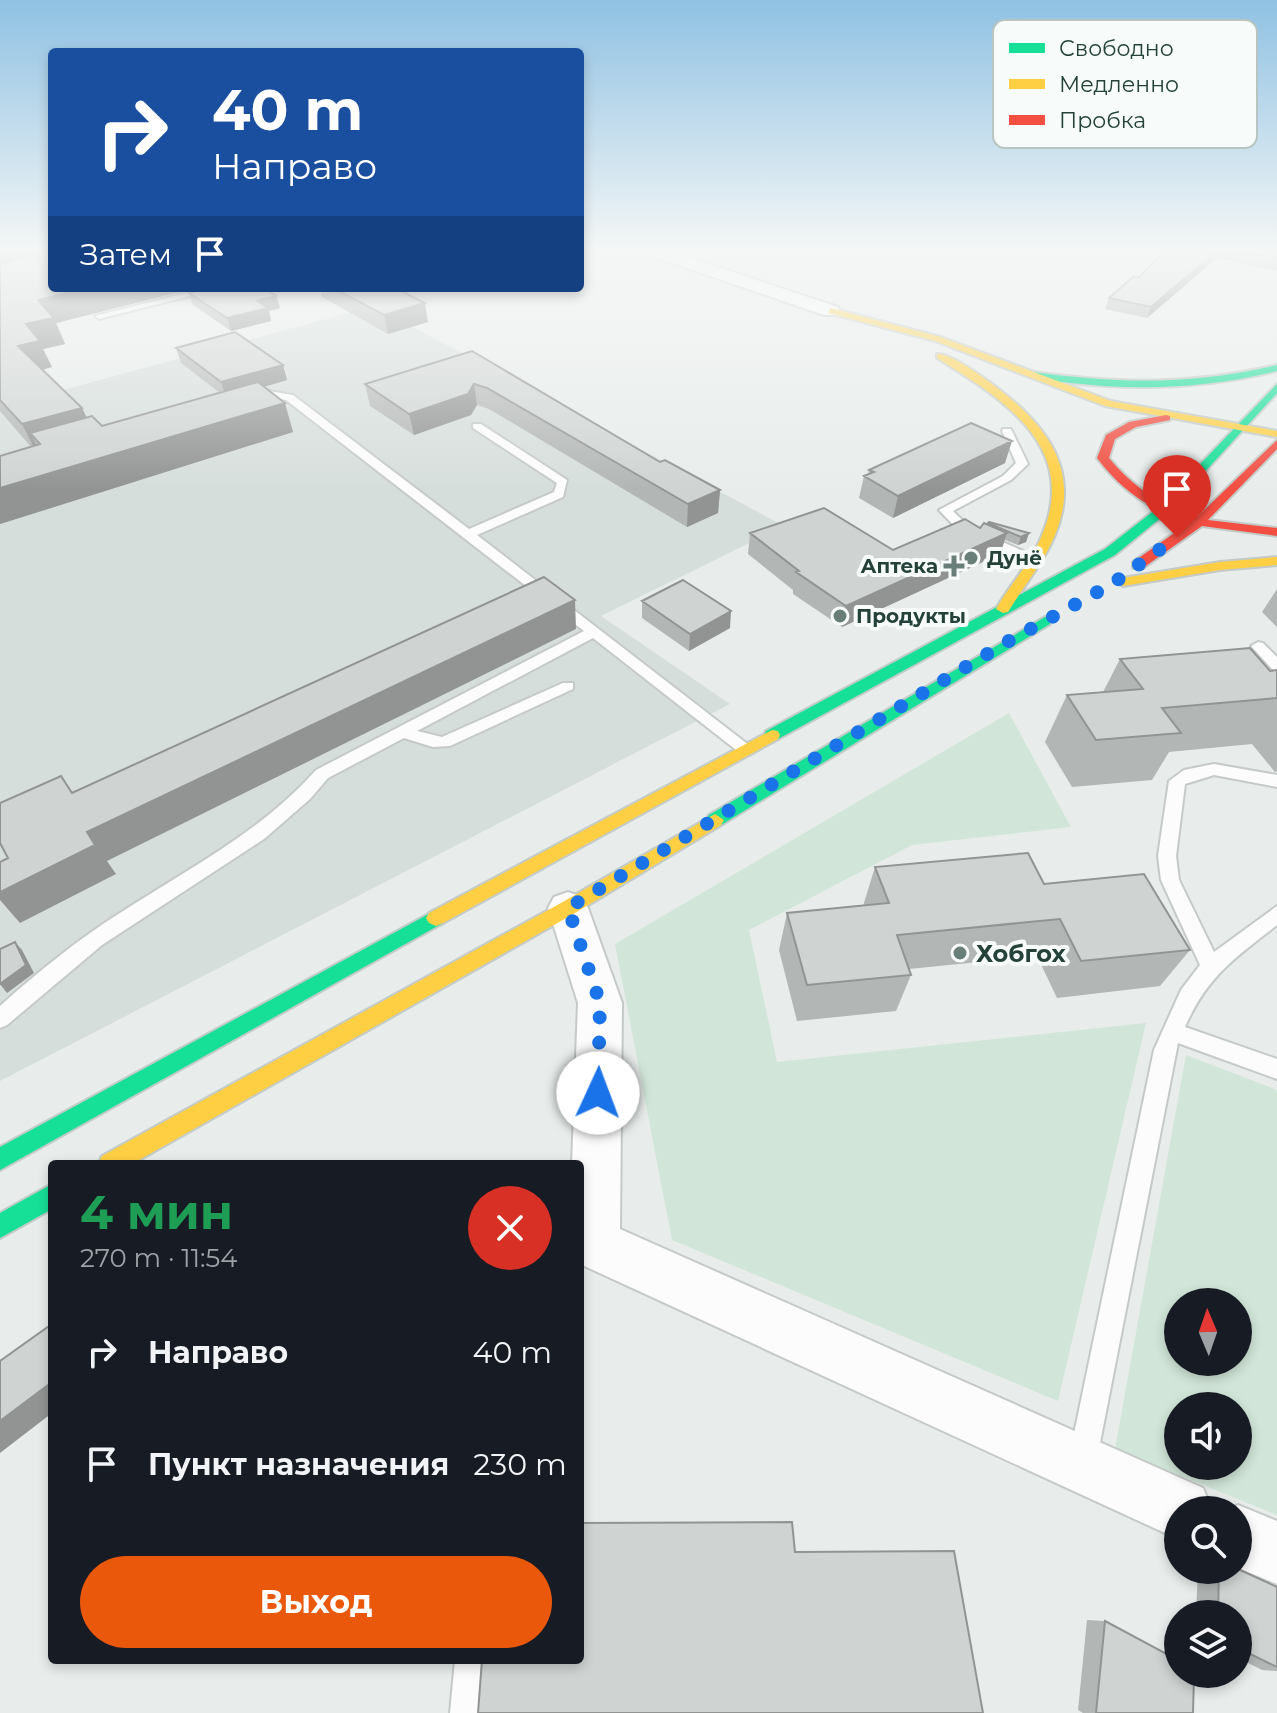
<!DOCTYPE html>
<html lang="ru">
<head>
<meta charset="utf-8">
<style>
	:root { --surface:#171b24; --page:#242831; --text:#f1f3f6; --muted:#9ea1a6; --accent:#ea580c }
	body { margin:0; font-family:Montserrat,sans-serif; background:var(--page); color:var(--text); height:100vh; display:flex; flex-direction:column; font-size:30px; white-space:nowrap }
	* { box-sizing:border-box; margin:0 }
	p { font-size:26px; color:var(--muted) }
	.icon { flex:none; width:44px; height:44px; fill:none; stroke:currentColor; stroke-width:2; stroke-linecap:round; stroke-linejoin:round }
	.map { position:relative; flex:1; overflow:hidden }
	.side { position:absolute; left:48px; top:1160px; width:536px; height:504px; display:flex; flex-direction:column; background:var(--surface); border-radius:8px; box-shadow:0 4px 12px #0003 }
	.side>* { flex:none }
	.guide { position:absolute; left:48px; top:48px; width:536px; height:244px; border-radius:8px; box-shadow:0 4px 12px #0003; background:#1a4fa0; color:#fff; overflow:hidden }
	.needle { width:52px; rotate:358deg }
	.fabs { position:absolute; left:1164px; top:1288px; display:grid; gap:16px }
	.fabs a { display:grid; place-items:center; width:88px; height:88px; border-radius:50%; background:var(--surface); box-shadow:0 4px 12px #0003; font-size:40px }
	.pin { position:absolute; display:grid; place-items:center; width:68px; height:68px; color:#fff; margin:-82px -34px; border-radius:50% 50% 50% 0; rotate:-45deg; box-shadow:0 0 8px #0007 }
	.pin .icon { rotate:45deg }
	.me { position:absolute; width:88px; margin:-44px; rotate:2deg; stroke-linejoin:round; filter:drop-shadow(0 0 6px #0008) }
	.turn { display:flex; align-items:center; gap:28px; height:168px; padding:0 32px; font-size:36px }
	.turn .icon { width:104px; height:104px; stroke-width:2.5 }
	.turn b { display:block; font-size:56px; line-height:68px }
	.then { display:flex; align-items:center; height:76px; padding:0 32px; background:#0003; gap:16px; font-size:30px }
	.round { display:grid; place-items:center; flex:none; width:84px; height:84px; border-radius:42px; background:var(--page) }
	.overview { display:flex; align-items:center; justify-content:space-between; height:136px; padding:0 32px }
	h1 { font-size:48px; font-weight:700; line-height:60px; color:#1e9e55 }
	.button { display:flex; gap:16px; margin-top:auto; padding:16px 32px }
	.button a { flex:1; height:92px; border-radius:48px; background:var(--accent); color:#fff; font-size:32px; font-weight:700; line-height:92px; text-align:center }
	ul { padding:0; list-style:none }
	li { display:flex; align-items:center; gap:24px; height:112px; padding:0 32px }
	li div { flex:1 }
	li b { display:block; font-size:30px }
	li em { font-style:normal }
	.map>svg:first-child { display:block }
	.built { fill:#d6dedb }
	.green { fill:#d1e6d8; fill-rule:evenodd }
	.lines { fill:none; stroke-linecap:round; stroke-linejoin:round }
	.lane-casing { stroke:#c5cac8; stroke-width:4 }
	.street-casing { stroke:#c5cac8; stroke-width:4 }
	.fast-casing { stroke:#c3cbc8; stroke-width:4 }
	.slow-casing { stroke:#c3cbc8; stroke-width:4 }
	.jam-casing { stroke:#c3cbc8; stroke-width:4 }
	.lane { fill:#fcfcfc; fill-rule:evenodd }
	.street { fill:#fcfcfc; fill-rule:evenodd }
	.fast { fill:#16e098; fill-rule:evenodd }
	.slow { fill:#ffcf43; fill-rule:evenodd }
	.jam { fill:#f24e42; fill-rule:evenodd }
	.wall { fill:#b2b6b5 }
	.shaded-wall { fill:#919493 }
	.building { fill:#cfd4d2; stroke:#919493; stroke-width:2 }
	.route { stroke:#1a73e8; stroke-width:14; stroke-dasharray:0 25.2 }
	.poi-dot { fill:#697e78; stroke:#f7fbf9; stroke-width:3 }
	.labels { text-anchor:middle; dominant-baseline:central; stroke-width:8; stroke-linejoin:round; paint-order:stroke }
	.far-poi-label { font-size:20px; font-weight:bold; fill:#24423a; stroke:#f7fbf9; text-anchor:start }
	.poi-label { font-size:24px; font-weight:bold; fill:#24423a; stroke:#f7fbf9; text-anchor:start }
	.key { fill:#f7fbf9; stroke:#b8c4c0; stroke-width:2 }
	.key-label { font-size:22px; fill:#24423a }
</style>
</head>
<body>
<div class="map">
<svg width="1277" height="1713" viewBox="0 0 1277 1713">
	<rect width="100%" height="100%" fill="#e8edeb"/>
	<path class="built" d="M374,306L784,526L601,616L730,704L0,1081V407Z"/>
	<path class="green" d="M1009,713L1071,827L912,845L749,930L777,1062L1146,1023L1058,1401L672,1240L615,944Z
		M1186,1055L1277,1090V1515L1115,1449ZM1178,1302H1238V1362H1178ZM1178,1406H1238V1466H1178Z"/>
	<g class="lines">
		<g class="lane-casing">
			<path id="lane" d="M207,288H222L99,319L95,316Z
				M263,390L293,395L469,529L554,492L557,483L473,428V424H481L567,480L563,497L477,535L754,749L752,753H740L593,638L417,731L442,737L563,683H573V689L450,746L433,747L404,738L328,778L310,799L264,839L102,945L7,1025L0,1028V1006C38,972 77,940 120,913C189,868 261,832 316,770L584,631L286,400L263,396L250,400L245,397Z
				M1003,429H1011L1028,464L1011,480L953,511L970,528L1037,557V563L1032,564L962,534L939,510L1003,476L1016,463L1002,431Z
				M1258,642L1263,643L1277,657V671L1272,669L1251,646Z
				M1214,764L1277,775V787L1214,775L1185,784L1176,856L1179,880L1214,952L1277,906V925C1235,958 1207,976 1185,1027L1277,1059V1079L1178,1043L1097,1458L1093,1468L1083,1472L1073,1468L1069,1458L1154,1050L1181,990L1200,965L1161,880L1158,856L1169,781L1184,770Z
				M455,1660H487L482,1713H450Z"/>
		</g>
		<g class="street-casing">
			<path id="street" d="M641,250H666L838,307L840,311L838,315H824L643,253Z
				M568,892L582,897L588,908L622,1003L620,1229L1203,1488L1212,1510H1178V1539L580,1264V1164H572L578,1003L548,908L554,897Z
				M1238,1505L1277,1521V1584L1238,1568V1510H1226Z"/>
		</g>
		<g class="fast-casing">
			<path id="fast" d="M1277,365V371C1208,388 1142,391 1071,383C1058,381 1040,381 1029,375L1034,372C1120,384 1192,385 1277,365Z
				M1277,384V393L1168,512L1115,555L778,739H766L764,735L766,731L1105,549L1160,506Z
				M1045,617L1050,618V624L721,825H709L706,820L709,815Z
				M436,910L443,913L446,918L443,923L0,1170V1147Z
				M52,1184V1209L0,1238V1213Z"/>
		</g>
		<g class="slow-casing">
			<path id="slow" d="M831,308L941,337L1111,401L1277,431V437L1105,406L935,341L828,313Z
				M937,354C952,353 987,380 1000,390C1053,431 1083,478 1051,544C1039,568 1022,589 1008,612L1003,613L996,609C1009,586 1028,566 1039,542C1083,449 1006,401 937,358Z
				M1277,557V565L1220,570L1123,586L1116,582L1123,578L1220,562Z
				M772,730L778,731L780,735L778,739L443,923L436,926L429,923L426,918L429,913Z
				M715,814L724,820L721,825L575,913L132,1164H98L102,1156L561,903Z"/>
		</g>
		<g class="jam-casing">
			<path id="jam" d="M1166,415L1170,416V420L1136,427L1115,439L1109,458C1133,487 1161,506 1197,517L1277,440V449L1208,520L1277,528V536L1202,526L1143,568H1133V562L1190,522C1151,511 1122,491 1097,458L1106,435L1129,422Z"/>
		</g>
		<use href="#lane" class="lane"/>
		<use href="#street" class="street"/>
		<use href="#fast" class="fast"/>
		<use href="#slow" class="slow"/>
		<use href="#jam" class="jam"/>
	</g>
	<path class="wall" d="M0,250L52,288H182L183,291L56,323L65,344L43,349L52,367L43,370L82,408L87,418L102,426L220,393L181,363L176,348L283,365L287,380L264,387L293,432L0,524V456L31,447L0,411Z
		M1166,250H1277V271L1217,258L1147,318L1105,309L1109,298L1139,277Z
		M320,288H395L428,322L388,334L322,297Z
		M189,293L276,296L280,308L269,311L271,321L231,331L193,305Z
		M472,351L660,462L720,490L718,513L687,527L489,409L477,405L471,415L414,435L370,406L365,384Z
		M1005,463L893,518L859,498L864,476L868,474L869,470Z
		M989,522L1029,533L1026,542L1018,545L1005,540L1000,554L842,627L793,594V590L748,554L750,533L893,550L980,528L987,525Z
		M1277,589V627L1262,612Z
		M642,601L730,628L689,651L642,618Z
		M1120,659L1270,671L1277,670V771L1275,772L1252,744L1169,752L1152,780L1072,787L1045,742L1067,695L1103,692Z
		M875,867L1044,884L1190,950L1160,986L1057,998L1037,956L909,969L911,975L896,1011L797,1021L779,950L787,913L863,906Z
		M1198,1570H1238L1277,1587V1671L1262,1670L1238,1658V1614H1196Z
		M1087,1620L1105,1621L1193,1713H1083L1078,1710Z"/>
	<path class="shaded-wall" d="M14,250H44L51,267L0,280V253Z
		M1218,250H1220L1217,258L1147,318L1151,307Z
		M87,288H182L183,291L56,323L65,344L43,349L52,367L31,372L18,346L26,324L38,300Z
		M276,296L280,308L269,311L271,321L231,331L227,318L257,301Z
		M425,303L428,322L388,334L384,315Z
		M283,365L287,380L226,398L221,382Z
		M474,384L477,405L471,415L414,435L409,414Z
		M285,403L293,432L0,524V488Z
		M82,408L95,435L40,444L30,433L40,451L36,452L22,424Z
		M1012,441L1005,463L893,518L898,496Z
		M720,490L718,513L687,527L688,504Z
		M1007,533L1000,554L842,627L846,606Z
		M1029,533L1026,542L1018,545L1021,537Z
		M575,600L576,629L107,861L116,874L20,923L0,900V892L87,832Z
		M731,611L730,628L689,651L690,634Z
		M15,942L22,950L34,973L7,993L0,984Z
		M52,1382V1413L0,1453V1421Z"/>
	<path class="building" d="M0,250H14L0,253Z
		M44,250H52V288H87L38,300L54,318L26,324L40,341L18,346L82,408L22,424L0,400V264L42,253Z
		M1166,250H1218L1151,307L1109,298L1134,276L1139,277Z
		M1233,250H1277V259Z
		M209,288H263L276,296L257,301L268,308L227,318L189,293Z
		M333,288H395L425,303L384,315Z
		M235,332L283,365L221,382L176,348Z
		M472,351L660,462L665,460L720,490L688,504L487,388L474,384L468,394L409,414L365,384Z
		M258,382L285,403L0,488V456L40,444L30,433L92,416L102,426Z
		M971,423L1012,441L898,496L864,476L874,472L869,470Z
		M824,508L893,550L965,519L980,528L984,523L1007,533L846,606L796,572L799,571L750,533Z
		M989,522L1029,533L1021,537L988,523Z
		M544,577L575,600L87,832L95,845L0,892V862L8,858L0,843V803L61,776L72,793Z
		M683,580L731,611L690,634L642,601Z
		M1250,648L1270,671L1277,670V698L1162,708L1181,733L1096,740L1067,695L1143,689L1120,659Z
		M1028,853L1044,884L1144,874L1190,950L1081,961L1060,919L897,935L911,975L807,985L787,913L889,903L875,867Z
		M15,942L26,965L0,984V949Z
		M52,1324V1382L0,1421V1361Z
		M792,1522L795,1552L954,1551L983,1713H478L482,1660H580V1523Z
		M1238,1569L1277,1587V1667L1238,1648V1614H1218L1219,1570Z
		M1105,1621L1178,1660V1674H1194L1193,1713H1096Z"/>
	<linearGradient id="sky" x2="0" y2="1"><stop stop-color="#8fc1e3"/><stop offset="0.51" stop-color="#f5f7f6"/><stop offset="1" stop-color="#f5f7f6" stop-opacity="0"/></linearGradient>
	<rect width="1277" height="490" fill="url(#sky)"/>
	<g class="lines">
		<path class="route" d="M598,1093L600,1003L568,908L1007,642L1112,584L1177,537"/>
	</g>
	<g class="poi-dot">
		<circle cx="971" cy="558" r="8"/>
		<path d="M950 554h8v8h8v8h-8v8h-8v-8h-8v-8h8z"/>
		<circle cx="840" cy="616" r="8"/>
		<circle cx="960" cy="953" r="8"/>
	</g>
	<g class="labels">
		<g class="far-poi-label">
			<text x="987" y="558">Дунё</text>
			<text x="938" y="566" text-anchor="end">Аптека</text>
			<text x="856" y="616">Продукты</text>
		</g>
		<g class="poi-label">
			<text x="976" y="953">Хобгох</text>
		</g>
	</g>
	<rect x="993" y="20" width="264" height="128" rx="12" class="key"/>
	<rect x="1009" y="43" width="36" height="10" fill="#16e098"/>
	<rect x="1009" y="79" width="36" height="10" fill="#ffcf43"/>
	<rect x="1009" y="115" width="36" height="10" fill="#f24e42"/>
	<g class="key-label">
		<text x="1059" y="56">Свободно</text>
		<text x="1059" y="92">Медленно</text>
		<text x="1059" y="128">Пробка</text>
	</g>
</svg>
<div class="fabs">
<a><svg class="needle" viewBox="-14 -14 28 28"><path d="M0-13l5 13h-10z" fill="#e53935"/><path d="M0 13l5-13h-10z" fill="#9ea1a6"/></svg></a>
<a><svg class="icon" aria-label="sound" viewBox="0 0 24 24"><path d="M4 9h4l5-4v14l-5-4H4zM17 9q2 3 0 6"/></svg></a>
<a><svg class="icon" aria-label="search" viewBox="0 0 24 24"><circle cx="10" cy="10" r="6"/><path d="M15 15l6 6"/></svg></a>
<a><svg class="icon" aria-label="layers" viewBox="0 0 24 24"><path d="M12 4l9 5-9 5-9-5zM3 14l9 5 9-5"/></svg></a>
</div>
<div class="pin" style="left:1177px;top:537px;background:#d93025"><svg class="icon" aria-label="arrive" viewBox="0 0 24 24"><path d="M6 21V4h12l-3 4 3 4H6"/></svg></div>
<svg class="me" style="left:598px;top:1093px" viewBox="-20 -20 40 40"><circle r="19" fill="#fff"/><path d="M0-13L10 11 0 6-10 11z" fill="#1a73e8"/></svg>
<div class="guide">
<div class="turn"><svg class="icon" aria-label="right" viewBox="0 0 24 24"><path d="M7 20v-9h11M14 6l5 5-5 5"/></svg><div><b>40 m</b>Направо</div></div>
<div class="then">Затем<svg class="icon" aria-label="arrive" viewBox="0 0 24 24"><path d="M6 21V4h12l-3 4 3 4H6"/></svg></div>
</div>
<section class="side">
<div class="overview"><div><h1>4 мин</h1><p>270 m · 11:54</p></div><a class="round" style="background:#d93025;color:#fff"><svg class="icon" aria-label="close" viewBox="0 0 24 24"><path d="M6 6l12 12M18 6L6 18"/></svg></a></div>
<ul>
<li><svg class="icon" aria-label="right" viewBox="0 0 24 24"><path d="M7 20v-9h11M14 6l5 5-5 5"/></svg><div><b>Направо</b></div><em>40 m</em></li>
<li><svg class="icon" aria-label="arrive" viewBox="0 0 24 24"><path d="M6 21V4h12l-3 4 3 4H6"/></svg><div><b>Пункт назначения</b></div><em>230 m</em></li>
</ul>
<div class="button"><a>Выход</a></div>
</section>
</div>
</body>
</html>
